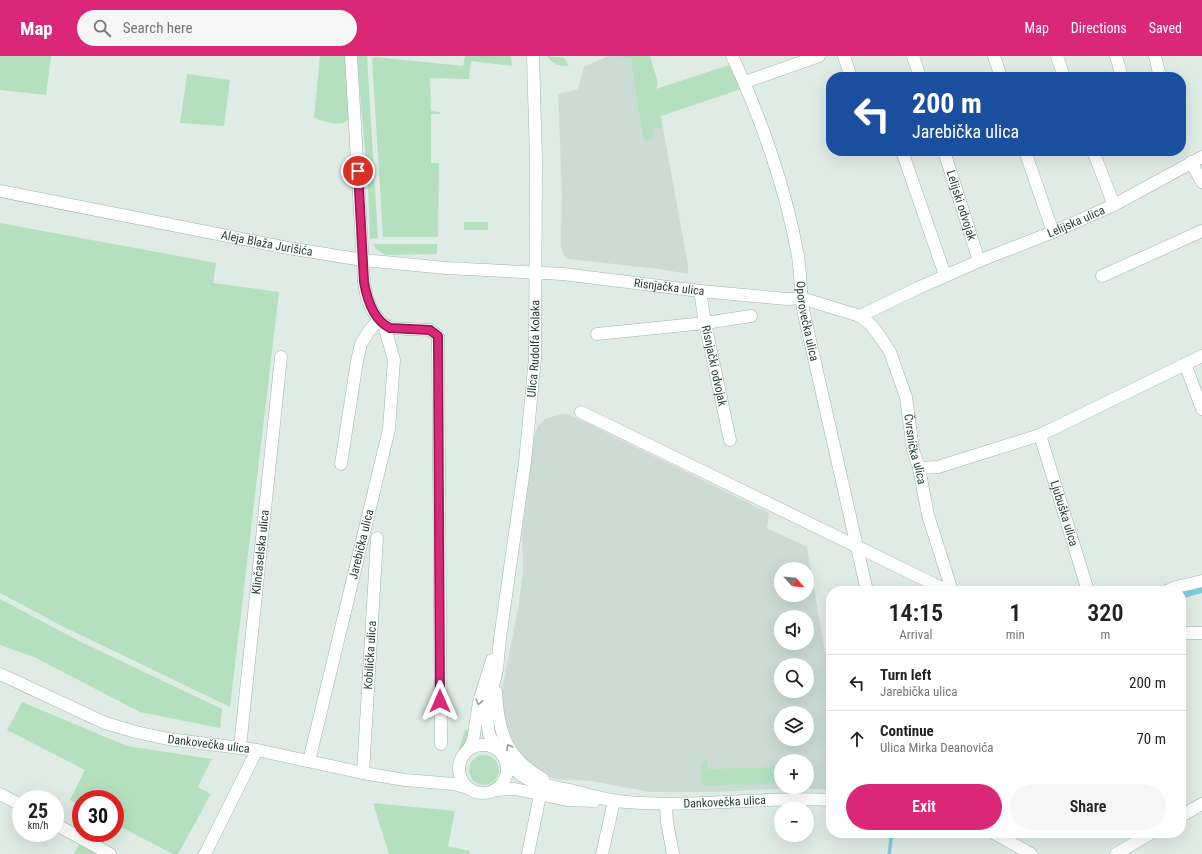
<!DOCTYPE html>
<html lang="en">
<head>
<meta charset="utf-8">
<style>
	:root { --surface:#fff; --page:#f6f6f6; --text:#222; --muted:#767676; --line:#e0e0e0; --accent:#db2777 }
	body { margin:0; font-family:"Roboto Condensed",sans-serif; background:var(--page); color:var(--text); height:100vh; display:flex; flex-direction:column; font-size:15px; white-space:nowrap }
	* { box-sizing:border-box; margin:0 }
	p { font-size:13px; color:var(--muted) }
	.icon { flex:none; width:22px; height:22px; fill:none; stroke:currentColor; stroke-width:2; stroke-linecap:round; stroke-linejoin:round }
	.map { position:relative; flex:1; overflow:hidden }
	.panel { position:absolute; left:826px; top:530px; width:360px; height:252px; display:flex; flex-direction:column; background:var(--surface); border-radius:16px; box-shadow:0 4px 16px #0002 }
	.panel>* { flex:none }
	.hud { position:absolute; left:826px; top:16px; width:360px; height:84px; border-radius:16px; box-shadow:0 4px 16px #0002; background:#1a4fa0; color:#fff; overflow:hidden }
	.needle { width:26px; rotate:117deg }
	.fabs { position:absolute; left:774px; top:506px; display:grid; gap:8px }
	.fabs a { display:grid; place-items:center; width:40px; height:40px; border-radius:50%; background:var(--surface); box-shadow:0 4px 16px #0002; font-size:20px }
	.speed { position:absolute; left:12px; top:734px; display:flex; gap:8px; font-size:20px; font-weight:700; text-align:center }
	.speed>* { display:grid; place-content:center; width:52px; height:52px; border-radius:50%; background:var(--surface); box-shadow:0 4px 16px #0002; line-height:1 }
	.speed small { font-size:10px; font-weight:400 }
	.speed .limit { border:6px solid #d22; background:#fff; color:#111 }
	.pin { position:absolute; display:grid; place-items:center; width:34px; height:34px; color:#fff; margin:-17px; border:2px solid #fff; border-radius:50%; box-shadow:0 1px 4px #0007 }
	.me { position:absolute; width:44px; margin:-22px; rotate:0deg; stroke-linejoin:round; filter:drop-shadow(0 0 3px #0008) }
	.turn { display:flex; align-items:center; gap:14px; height:84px; padding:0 20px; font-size:18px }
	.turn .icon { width:52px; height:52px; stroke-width:2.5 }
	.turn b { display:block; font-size:28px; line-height:34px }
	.eta { display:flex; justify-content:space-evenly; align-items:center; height:68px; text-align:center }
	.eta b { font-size:24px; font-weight:600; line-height:28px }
	.action { display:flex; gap:8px; margin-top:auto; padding:8px 20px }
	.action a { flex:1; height:46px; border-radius:24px; background:var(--accent); color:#fff; font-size:16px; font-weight:600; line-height:46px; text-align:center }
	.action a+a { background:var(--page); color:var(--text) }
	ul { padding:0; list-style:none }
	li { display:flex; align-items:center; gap:12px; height:56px; padding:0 20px; border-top:1px solid var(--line) }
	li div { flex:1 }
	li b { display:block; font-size:15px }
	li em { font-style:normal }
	header { display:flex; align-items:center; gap:24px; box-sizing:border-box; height:56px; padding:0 20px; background:var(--accent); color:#fff }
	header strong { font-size:19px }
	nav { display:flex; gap:22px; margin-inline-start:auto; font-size:14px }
	.search { width:280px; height:36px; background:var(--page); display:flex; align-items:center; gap:10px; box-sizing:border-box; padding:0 14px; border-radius:22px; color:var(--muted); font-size:15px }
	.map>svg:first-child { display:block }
	.built { fill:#ccdcd4; fill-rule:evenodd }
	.green { fill:#b4e0bf }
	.water { fill:#80cbd7 }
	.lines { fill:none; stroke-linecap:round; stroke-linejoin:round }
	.stream { stroke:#80cbd7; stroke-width:3.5 }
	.street-casing { stroke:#a1b4ac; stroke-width:13 }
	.secondary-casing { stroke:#9cb9ae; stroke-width:13 }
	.street { stroke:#fff; stroke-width:12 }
	.secondary { stroke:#fff; stroke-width:12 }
	.oneway { stroke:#8e9e9a }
	.route-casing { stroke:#8e194d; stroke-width:10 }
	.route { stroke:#db2777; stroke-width:7 }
	.labels { text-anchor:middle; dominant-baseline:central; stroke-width:3; stroke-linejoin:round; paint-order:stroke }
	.street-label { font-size:12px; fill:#1e3d34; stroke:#eff8f3 }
</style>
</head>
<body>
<header>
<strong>Map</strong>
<div class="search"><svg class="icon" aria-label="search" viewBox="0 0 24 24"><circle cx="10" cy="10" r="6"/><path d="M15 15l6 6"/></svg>Search here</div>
<nav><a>Map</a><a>Directions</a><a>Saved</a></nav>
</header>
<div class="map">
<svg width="1202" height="798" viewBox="0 0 1202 798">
	<rect width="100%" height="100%" fill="#deece5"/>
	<path class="built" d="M608,0L632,1V13L642,74L663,72L688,209V218L659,213L568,203L564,200L561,189L562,137L558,38L578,33L584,11Z
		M561,358H566L577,362L769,457L767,472L807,491L831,632V734L796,732L714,736H649L592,725L554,723L532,712L507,680L501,638L518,553L523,514L522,479L534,381L538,370L545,363ZM781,513H807V539H781ZM781,561H807V587H781ZM781,609H807V635H781ZM781,657H807V683H781ZM781,705H807V731H781Z"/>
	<path class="green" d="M0,0H51L46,39L0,34Z
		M320,0H345L350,60C348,63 347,66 343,67C337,69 319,65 314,61Z
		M357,0H367L378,182L370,183L368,131Z
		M465,0H511L512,10L471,5L469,23L430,22L431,55L440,56V58H431V107H439L438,181H383L372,3L375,1L463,10Z
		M547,0L564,2L569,10C559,10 553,9 547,0Z
		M612,0H650L658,27L656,33L729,9L741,33L661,60L663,72L652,73L653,81L651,84L646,85L643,82L632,13V2Z
		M187,18L230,24L224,70L180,67Z
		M464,166H488V174H464Z
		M0,167L216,207L213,227L279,236L230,651L60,569L0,537Z
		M373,188H437V198L385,199L376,193Z
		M0,543L79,585L222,653L220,672L140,656L34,601L0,589Z
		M22,646L127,690L212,703L198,731L211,738L178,798H173L115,768V743H81V750L70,744L85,714L7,674Z
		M470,673L466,690L457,702H456L465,674Z
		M469 714a15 15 0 1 1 30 0a15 15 0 1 1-30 0Z
		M707,704L708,713L781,711V727L707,730L702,726L701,709L703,705Z
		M373,747L455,755L448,790L470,795L469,798H389Z
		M79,789L96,798H74Z"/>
	<path class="water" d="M1202,529V537L1181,543V535Z"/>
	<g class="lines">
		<path class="stream" d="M889,798L892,777"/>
		<g class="street-casing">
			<g id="street">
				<path d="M351,0L364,226C366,243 373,264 390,272L430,274L438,280L441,688"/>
				<path id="s1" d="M732,0C761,61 786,134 798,200C801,219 800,239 804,258L867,535"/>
				<path d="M844,0L851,21"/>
				<path d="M913,0L920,21"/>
				<path d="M994,0L1001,21"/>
				<path d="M1057,0L1064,21"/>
				<path d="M1116,0L1122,21"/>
				<path d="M1155,0L1160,21"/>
				<path d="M745,26L819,0"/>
				<path d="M902,95L945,219"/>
				<path id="s2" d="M944,95L979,205"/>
				<path d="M1025,95L1053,176"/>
				<path d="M1093,95L1114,149"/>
				<path d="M1191,106L1202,126"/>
				<path id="s3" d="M0,135L288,192L363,204L446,212L563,218L700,235L787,243L801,242L860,260L918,232L979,205L1053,176L1114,149L1202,101"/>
				<path d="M1102,220L1202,175"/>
				<path id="s4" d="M700,235L705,267L730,384"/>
				<path id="s5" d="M860,260L871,269L881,282L890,296L906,341L913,394L919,412L928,459L952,535"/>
				<path d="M597,278L705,267L751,260"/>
				<path d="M1185,308L1202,353"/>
				<path d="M581,356L948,535"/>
				<path id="s6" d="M1040,379L1088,535"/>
				<path d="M341,408L357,305L361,288L369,275L379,264"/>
				<path d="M919,412L938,411L1040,379L1202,300"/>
				<path d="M1167,535L1176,531L1202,525"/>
				<path d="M1181,577H1202"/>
				<path id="s7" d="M240,691L281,301"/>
				<path id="s8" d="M309,705L389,373L394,304L384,269"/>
				<path id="s9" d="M363,717L377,482"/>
				<path d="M0,738L21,749"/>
				<path d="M666,748L667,766L673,798"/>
				<path d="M1181,760L1202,748"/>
				<path d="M55,768L110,798"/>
				<path d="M528,798L540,739"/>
				<path d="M602,798L614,745"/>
				<path d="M1116,798L1151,777"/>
			</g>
		</g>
		<g class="secondary-casing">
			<g id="secondary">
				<path id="s10" d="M0,618L105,667L136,676L168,683L257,694L363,717L405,724L454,728L468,732"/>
				<path d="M496,636C498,676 506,702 543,723"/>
				<circle cx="483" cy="713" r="24"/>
				<path id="s11" d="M497,693L489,678L487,664V655L497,613L500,582L525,406L535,302L536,104L533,0"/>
				<path d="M468,694L473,685L479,646L492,604"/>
				<path id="s12" d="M506,704C524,728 543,729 570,734C589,739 607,745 627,746C695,752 763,740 831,744"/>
				<path d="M495,734L515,733L567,744L594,745"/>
				<path d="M994,777L1031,798"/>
				<path d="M205,798L257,694"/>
			</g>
		</g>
		<use href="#street" class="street"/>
		<use href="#secondary" class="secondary"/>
	</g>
	<defs><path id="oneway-chevron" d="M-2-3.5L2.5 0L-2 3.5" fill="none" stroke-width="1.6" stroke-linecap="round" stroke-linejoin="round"/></defs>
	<g class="oneway">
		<use href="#oneway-chevron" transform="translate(479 646) rotate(104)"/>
		<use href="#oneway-chevron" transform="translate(509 691) rotate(-121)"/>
	</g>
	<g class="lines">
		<g class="route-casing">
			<path id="route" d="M358,115L364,226C367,243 373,264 390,272L430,274L438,280L440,645"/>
		</g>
		<use href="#route" class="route"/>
	</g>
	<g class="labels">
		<g class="street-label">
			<text stroke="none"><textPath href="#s2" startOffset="57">Lelijski odvojak</textPath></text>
			<text stroke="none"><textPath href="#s3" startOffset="1107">Lelijska ulica</textPath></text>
			<text stroke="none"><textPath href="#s3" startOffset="272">Aleja Blaža Jurišića</textPath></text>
			<text stroke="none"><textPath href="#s3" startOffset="677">Risnjačka ulica</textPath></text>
			<text stroke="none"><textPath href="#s1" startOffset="277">Oporovečka ulica</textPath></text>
			<text stroke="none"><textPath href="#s11" startOffset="406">Ulica Rudolfa Kolaka</textPath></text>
			<text stroke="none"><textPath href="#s4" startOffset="76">Risnjački odvojak</textPath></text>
			<text stroke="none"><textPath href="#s5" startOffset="148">Čvrsnička ulica</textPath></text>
			<text stroke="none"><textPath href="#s6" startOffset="82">Ljubuška ulica</textPath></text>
			<text stroke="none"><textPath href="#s8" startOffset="223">Jarebička ulica</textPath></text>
			<text stroke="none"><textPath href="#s7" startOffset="196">Klinčaselska ulica</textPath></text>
			<text stroke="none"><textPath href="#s9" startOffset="118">Kobilićka ulica</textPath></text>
			<text stroke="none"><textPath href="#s10" startOffset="222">Dankovečka ulica</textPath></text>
			<text stroke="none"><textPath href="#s12" startOffset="229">Dankovečka ulica</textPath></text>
		</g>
	</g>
</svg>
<div class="fabs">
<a><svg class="needle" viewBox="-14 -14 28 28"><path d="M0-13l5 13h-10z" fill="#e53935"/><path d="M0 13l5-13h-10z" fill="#767676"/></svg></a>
<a><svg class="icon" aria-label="sound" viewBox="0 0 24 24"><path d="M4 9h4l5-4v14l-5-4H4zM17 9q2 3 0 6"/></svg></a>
<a><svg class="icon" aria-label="search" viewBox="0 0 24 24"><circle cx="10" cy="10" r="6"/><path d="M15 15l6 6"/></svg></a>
<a><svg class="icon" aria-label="layers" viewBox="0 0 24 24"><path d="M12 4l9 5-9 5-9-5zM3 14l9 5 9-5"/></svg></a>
<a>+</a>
<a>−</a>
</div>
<div class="speed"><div>25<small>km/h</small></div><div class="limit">30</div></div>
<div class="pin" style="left:358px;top:115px;background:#d93025"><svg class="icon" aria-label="arrive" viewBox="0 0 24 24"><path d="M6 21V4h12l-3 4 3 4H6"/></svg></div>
<svg class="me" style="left:440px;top:645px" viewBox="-20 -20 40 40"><path d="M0-17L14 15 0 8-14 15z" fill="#db2777" stroke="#fff" stroke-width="4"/></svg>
<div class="hud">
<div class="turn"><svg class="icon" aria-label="left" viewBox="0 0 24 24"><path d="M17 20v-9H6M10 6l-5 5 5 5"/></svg><div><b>200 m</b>Jarebička ulica</div></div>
</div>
<section class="panel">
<div class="eta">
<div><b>14:15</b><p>Arrival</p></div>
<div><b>1</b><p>min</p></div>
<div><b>320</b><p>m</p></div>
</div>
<ul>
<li><svg class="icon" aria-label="left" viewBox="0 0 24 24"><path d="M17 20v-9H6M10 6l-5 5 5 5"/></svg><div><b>Turn left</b><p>Jarebička ulica</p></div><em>200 m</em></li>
<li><svg class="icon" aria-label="ahead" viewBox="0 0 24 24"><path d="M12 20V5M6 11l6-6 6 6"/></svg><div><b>Continue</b><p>Ulica Mirka Deanovića</p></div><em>70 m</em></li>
</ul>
<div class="action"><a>Exit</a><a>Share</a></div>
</section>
</div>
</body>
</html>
